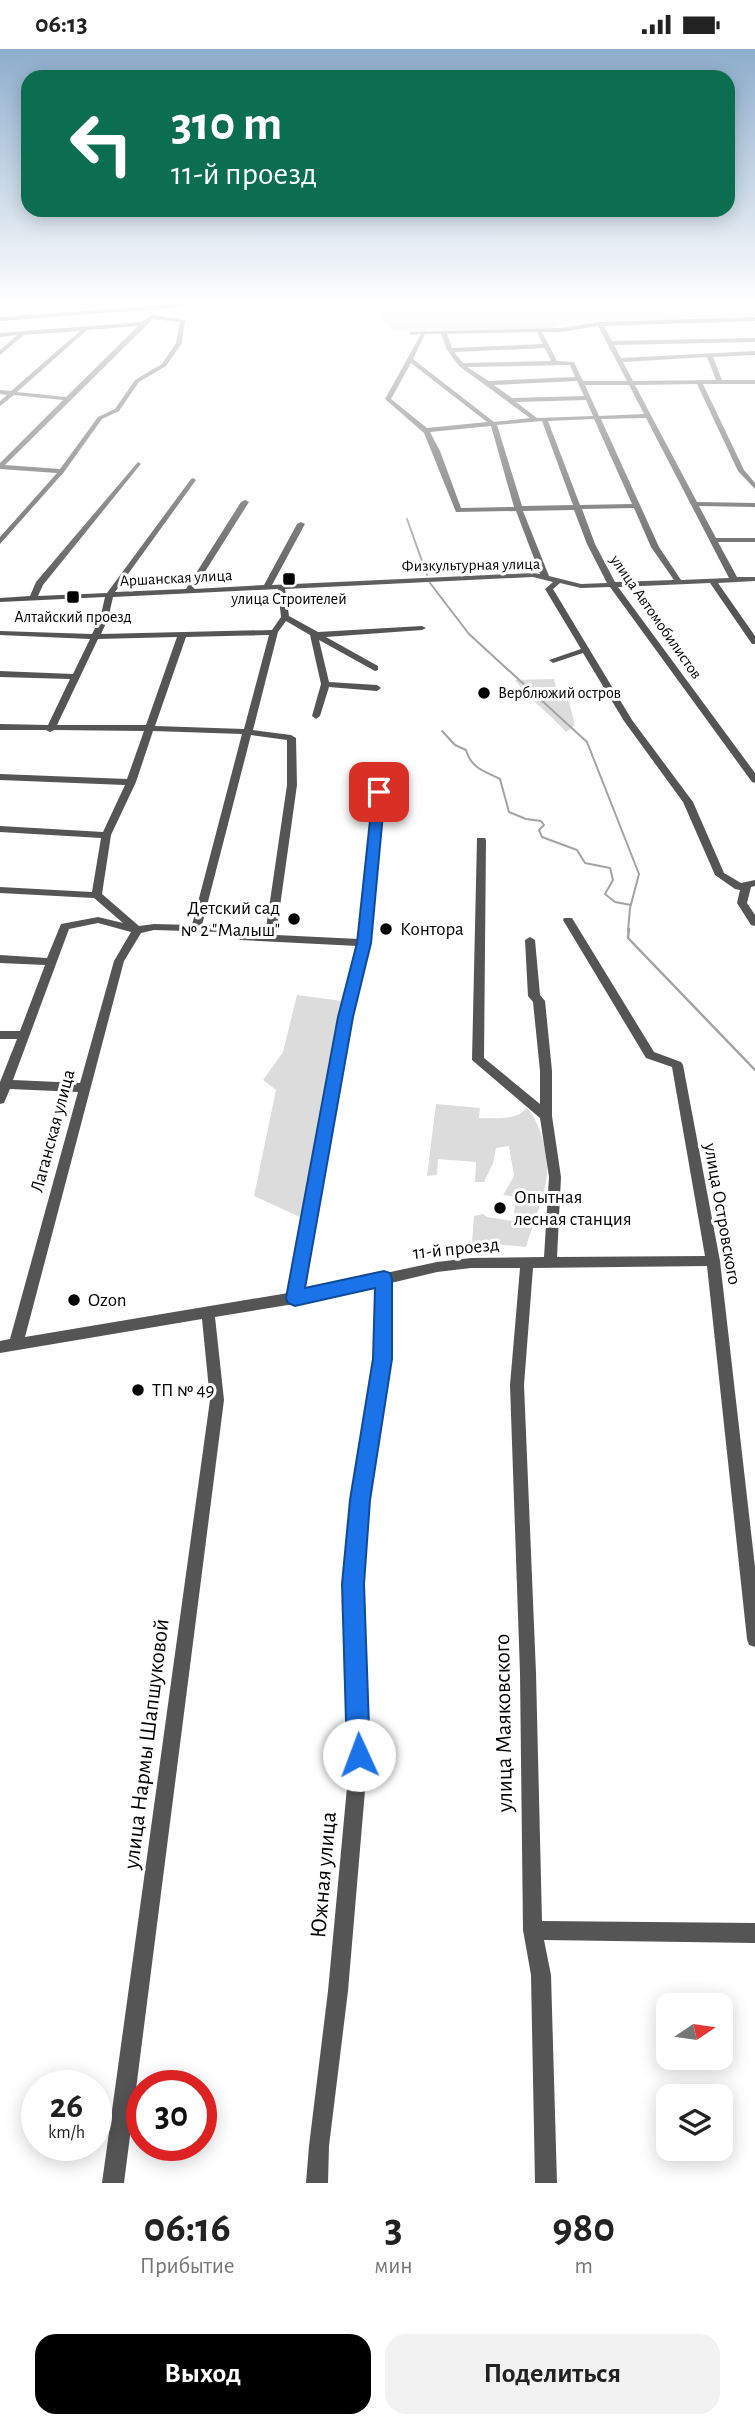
<!DOCTYPE html>
<html lang="ru">
<head>
<meta charset="utf-8">
<style>
	:root { --surface:#fff; --page:#f2f2f2; --text:#222; --muted:#767676; --accent:#000 }
	body { margin:0; font-family:"Alegreya Sans",sans-serif; background:var(--page); color:var(--text); height:100vh; display:flex; flex-direction:column; font-size:26px; white-space:nowrap }
	* { box-sizing:border-box; margin:0 }
	p { font-size:23px; color:var(--muted) }
	.icon { flex:none; width:38px; height:38px; fill:none; stroke:currentColor; stroke-width:2; stroke-linecap:round; stroke-linejoin:round }
	.map { position:relative; height:2134px; overflow:hidden }
	.sheet { display:flex; flex-direction:column; background:var(--surface); flex:1 }
	.sheet>* { flex:none }
	.hud { position:absolute; left:21px; top:21px; width:714px; height:147px; border-radius:21px; box-shadow:0 4px 18px #0003; background:#0b6e4f; color:#fff; overflow:hidden }
	.needle { width:46px; rotate:77deg }
	.tools { position:absolute; left:656px; top:1944px; display:grid; gap:14px }
	.tools a { display:grid; place-items:center; width:77px; height:77px; border-radius:14px; background:var(--surface); box-shadow:0 4px 18px #0003; font-size:35px }
	.speed { position:absolute; left:21px; top:2021px; display:flex; gap:14px; font-size:35px; font-weight:700; text-align:center }
	.speed>* { display:grid; place-content:center; width:91px; height:91px; border-radius:50%; background:var(--surface); box-shadow:0 4px 18px #0003; line-height:1 }
	.speed small { font-size:18px; font-weight:400 }
	.speed .limit { border:10px solid #d22; background:#fff; color:#111 }
	.pin { position:absolute; display:grid; place-items:center; width:60px; height:60px; color:#fff; margin:-30px; border-radius:14px; box-shadow:0 4px 10px #0006 }
	.me { position:absolute; width:77px; margin:-38px; rotate:358deg; stroke-linejoin:round; filter:drop-shadow(0 0 5px #0008) }
	.turn { display:flex; align-items:center; gap:24px; height:147px; padding:0 35px; font-size:32px }
	.turn .icon { width:91px; height:91px; stroke-width:2.5 }
	.turn b { display:block; font-size:49px; line-height:60px }
	.eta { display:flex; justify-content:space-evenly; align-items:center; height:119px; text-align:center }
	.eta b { font-size:42px; font-weight:700; line-height:49px }
	.button { display:flex; gap:14px; margin-top:auto; padding:14px 35px }
	.button a { flex:1; height:80px; border-radius:21px; background:var(--accent); color:#fff; font-size:28px; font-weight:700; line-height:80px; text-align:center }
	.button a+a { background:var(--page); color:var(--text) }
	.status { display:flex; justify-content:space-between; align-items:center; height:49px; padding:0 35px; background:var(--surface); direction:ltr }
	.status svg { height:19px; fill:currentColor }
	.map>svg:first-child { display:block }
	.green { fill:#dcdcdc }
	.lines { fill:none; stroke-linecap:round; stroke-linejoin:round }
	.stream-far1 { stroke:#a3a3a3; stroke-width:2 }
	.stream { stroke:#a3a3a3; stroke-width:2.5 }
	.minor { fill:#555; fill-rule:evenodd }
	.route { fill:#1a73e8; stroke:#114b97; stroke-width:2 }
	.poi-dot { fill:#000; stroke:#fff; stroke-width:2.5 }
	.labels { text-anchor:middle; dominant-baseline:central; stroke-width:6; stroke-linejoin:round; paint-order:stroke }
	.far-street-label { font-size:16px; fill:#000; stroke:#fff }
	.far-poi-label { font-size:16px; fill:#000; stroke:#fff }
	.poi-label { font-size:19px; fill:#000; stroke:#fff; text-anchor:start }
	.street-label { font-size:19px; fill:#000; stroke:#fff }
	.near-street-label { font-size:23px; fill:#000; stroke:#fff }
</style>
</head>
<body>
<div class="status"><b>06:13</b><svg viewBox="0 0 49 12"><path d="M0 12V9h3v3zM5 12V6h3v6zM10 12V3h3v9zM15 12V0h3v12zM26 1h20v11H26zM47 4h2v5h-2z"/></svg></div>
<div class="map">
<svg width="755" height="2134" viewBox="0 0 755 2134">
	<rect width="100%" height="100%" fill="#fff"/>
	<path class="green" d="M361,252H755V267L563,274L550,280L425,284L392,281Z
		M554,630L557,643L568,649L575,676L566,683C550,665 530,651 515,631Z
		M297,946L342,952L302,1169L254,1147L276,1041L263,1031L283,1003Z
		M436,1055L480,1059L479,1069C496,1069 515,1072 527,1059C542,1075 550,1111 546,1133C542,1155 532,1177 526,1198L472,1193L474,1167L483,1165L487,1168L513,1172L516,1148L503,1146L514,1127L509,1097L496,1099L493,1114L484,1133H475L476,1113L438,1110L437,1126L427,1127Z"/>
	<g class="lines">
		<path class="stream-far1" d="M407,470L427,526
			M430,534L469,585L587,693L639,825L630,859L628,882
			M442,682L455,696L466,701C471,719 484,722 500,730L509,763L526,770L541,772L544,776L539,781L542,788L577,801L585,814L610,819L613,831L605,845L615,853L631,856"/>
		<path class="stream" d="M629,880L628,889L755,1021"/>
		<path class="minor" d="M184,255L182,258L0,272V268Z
			M152,266L185,271L182,294L166,317L139,333L119,362L102,370L64,423L0,495V488L57,424L0,420V414L63,351L14,346L0,357V352L7,346L0,345V341L11,342L80,282L24,286L0,306V301L17,286L0,288V284L142,273ZM153,270L180,273L176,294L162,315L135,331L115,360L98,368L60,420L5,416ZM138,277L66,348L17,343L87,281Z
			M755,268V272L604,277L612,292L755,289V293L614,296L621,309L755,302V306L713,308L722,331H755V335H703L744,421L755,434V440L738,422L697,335L635,336L697,453L755,454V458L699,457L716,489H755V493H718L737,528H755V532L718,534L755,587V595H752L710,534L618,538L755,724V734L752,733L610,538L581,539L560,534L553,540L632,671L693,753L724,824L741,834L755,831V837L751,838L747,854L755,866V877L751,876L737,854L740,841L735,840L715,826L683,753L624,672L583,604L553,614L549,611L581,600L545,540L553,533L533,528L285,540L289,567L318,583L422,577L426,579L422,581L326,588L378,617V621L375,622L319,591L329,633L377,636L381,639L377,642L329,638L320,667L316,670L312,667L321,635L310,586L286,572L278,583L253,681L291,686L296,689L297,736L276,886L359,890L374,742L379,739L384,742L369,894L352,968L302,1242L437,1213L471,1209L544,1208L549,1128L540,1069L472,1011L477,789H485L486,791L484,1009L540,1055V1022L533,953L528,947L525,891L530,888L535,891L540,946L545,952L552,1022V1067L561,1128L557,1208L705,1207L672,1018L646,1009L563,871L564,869H572L654,1003L681,1013L683,1016L720,1212L755,1518V1598L749,1596L747,1590L707,1217L533,1219L524,1336L536,1624L542,1872L755,1874V1894L544,1891L551,1926L557,2134H535L531,1926L523,1881L520,1624L510,1336L520,1219H471L437,1223L391,1234L390,1310L368,1451L361,1535L368,1706L348,1942L329,2097L328,2134H306L309,2097L328,1942L350,1706L345,1535L352,1451L376,1310L377,1237L294,1255L215,1268L224,1351L124,2134H102L210,1351L202,1270L0,1304V1292L10,1290L78,1043L10,1040L4,1054L0,1055V1033L17,990H0V982H20L45,916L0,914V906L47,909L61,875L98,868L123,874L94,849L0,844V838L92,843L101,789L0,783V777L103,783L125,736L0,731V725L127,730L144,682L54,681L50,683L46,681H0V675L48,676L70,630L0,628V622L73,625L90,590L0,586V582L92,585L100,570L105,548L0,553V549L30,547L36,533L138,413L141,415L140,416L43,536L38,547L107,544L191,430L193,429L196,431L115,543L186,540L241,453L245,451L249,453L194,540L264,536L297,475L301,473L305,475L272,536L533,524L540,525L516,462L456,463L424,384L385,350L421,285L411,286L409,283L561,279L600,273ZM598,277L627,332H583L574,313L557,312L542,283H561ZM537,283L543,295L452,299L447,285ZM441,285L447,301L459,317L530,369L494,373L413,310L425,285ZM545,299L551,312L463,314L454,303ZM707,308L716,331L633,332L623,313ZM411,314L487,373L427,379L391,350ZM570,316L575,328L489,332L467,318ZM577,332L584,347L512,349L494,336ZM585,336H629L644,365L599,367ZM586,351L593,367L537,369L516,353ZM646,369L729,529L681,531L659,498L601,370ZM594,370L632,455L580,456L548,372ZM542,372L573,456L522,457L497,376ZM491,377L514,458L461,459L440,402L430,383ZM634,459L651,498L674,531L615,533L595,495L582,460ZM574,461L587,495L607,534L581,535L549,527L523,462ZM278,540L281,568L272,581L101,585L108,570L113,548ZM269,586L244,680L155,677L186,588ZM177,588L146,676H57L98,590ZM153,682L242,685L192,876L154,875L139,877L102,845L111,786L136,733ZM251,686L287,691V736L265,886L242,885L221,877L202,876ZM98,874L131,883L114,912L80,1034L13,1031L69,880ZM154,881L220,883L241,891L358,897L340,968L288,1244L25,1288L124,912L141,884Z"/>
	</g>
	<linearGradient id="sky" x2="0" y2="1"><stop stop-color="#8cadcc"/><stop offset="0.46" stop-color="#fff"/><stop offset="1" stop-color="#fff" stop-opacity="0"/></linearGradient>
	<rect width="755" height="551" fill="url(#sky)"/>
	<path class="route" d="M379,739L385,743L371,894L353,968L305,1239L384,1222L390,1224L392,1230V1310L370,1451L364,1535L370,1706L367,1715L359,1718L351,1715L347,1706L342,1535L350,1451L373,1310L375,1239L295,1257L288,1254L286,1249L338,968L357,894L373,743Z"/>
	<g class="poi-dot">
		<rect x="282" y="523" width="14" height="14" rx="3.5"/>
		<rect x="66" y="541" width="14" height="14" rx="3.5"/>
		<circle cx="484" cy="644" r="7"/>
		<circle cx="294" cy="870" r="7"/>
		<circle cx="386" cy="880" r="7"/>
		<circle cx="500" cy="1159" r="7"/>
		<circle cx="74" cy="1251" r="7"/>
		<circle cx="138" cy="1341" r="7"/>
	</g>
	<g class="labels">
		<g class="far-street-label">
			<text transform="translate(471 516) rotate(-1)">Физкультурная улица</text>
			<text transform="translate(176 529) rotate(-3)">Аршанская улица</text>
			<text transform="translate(656 568) rotate(55)">улица Автомобилистов</text>
		</g>
		<g class="far-poi-label">
			<text x="289" y="550">улица Строителей</text>
			<text x="73" y="568">Алтайский проезд</text>
			<text x="498" y="644" text-anchor="start">Верблюжий остров</text>
		</g>
		<g class="poi-label">
			<text x="280" y="859" text-anchor="end">Детский сад<tspan x="280" dy="22">№ 2 "Малыш"</tspan></text>
			<text x="400" y="880">Контора</text>
			<text x="514" y="1148">Опытная<tspan x="514" dy="22">лесная станция</tspan></text>
			<text x="88" y="1251">Ozon</text>
			<text x="152" y="1341">ТП № 49</text>
		</g>
		<g class="street-label">
			<text transform="translate(53 1082) rotate(-75)">Лаганская улица</text>
			<text transform="translate(722 1165) rotate(80)">улица Островского</text>
			<text transform="translate(456 1200) rotate(-6)">11-й проезд</text>
		</g>
		<g class="near-street-label">
			<text transform="translate(504 1674) rotate(-91)">улица Маяковского</text>
			<text transform="translate(147 1695) rotate(-83)">улица Нармы Шапшуковой</text>
			<text transform="translate(324 1826) rotate(-85)">Южная улица</text>
		</g>
	</g>
</svg>
<div class="tools">
<a><svg class="needle" viewBox="-14 -14 28 28"><path d="M0-13l5 13h-10z" fill="#e53935"/><path d="M0 13l5-13h-10z" fill="#767676"/></svg></a>
<a><svg class="icon" aria-label="layers" viewBox="0 0 24 24"><path d="M12 4l9 5-9 5-9-5zM3 14l9 5 9-5"/></svg></a>
</div>
<div class="speed"><div>26<small>km/h</small></div><div class="limit">30</div></div>
<div class="pin" style="left:379px;top:743px;background:#d93025"><svg class="icon" aria-label="arrive" viewBox="0 0 24 24"><path d="M6 21V4h12l-3 4 3 4H6"/></svg></div>
<svg class="me" style="left:359px;top:1706px" viewBox="-20 -20 40 40"><circle r="19" fill="#fff"/><path d="M0-13L10 11 0 6-10 11z" fill="#1a73e8"/></svg>
<div class="hud">
<div class="turn"><svg class="icon" aria-label="left" viewBox="0 0 24 24"><path d="M17 20v-9H6M10 6l-5 5 5 5"/></svg><div><b>310 m</b>11-й проезд</div></div>
</div>
</div>
<section class="sheet">
<div class="eta">
<div><b>06:16</b><p>Прибытие</p></div>
<div><b>3</b><p>мин</p></div>
<div><b>980</b><p>m</p></div>
</div>
<div class="button"><a>Выход</a><a>Поделиться</a></div>
</section>
</body>
</html>
